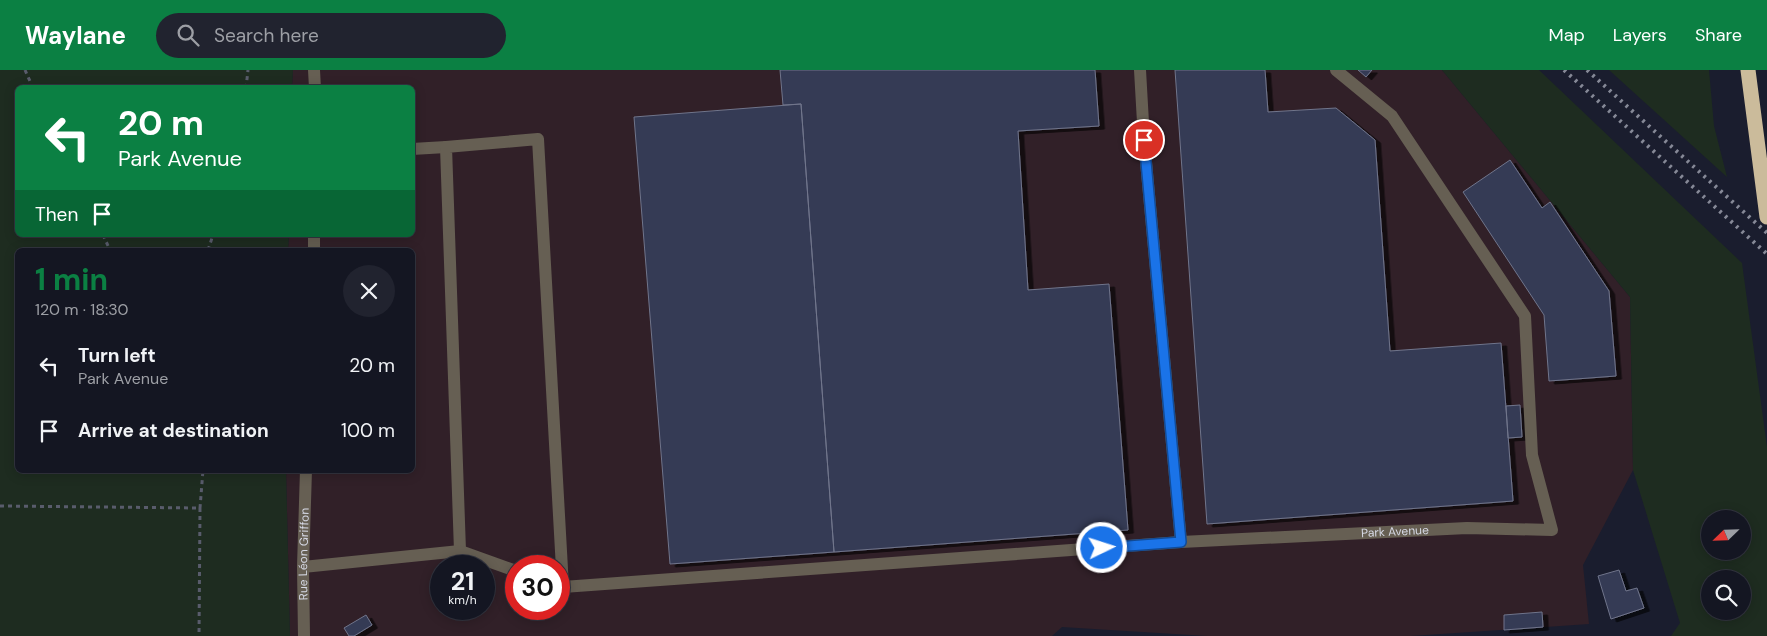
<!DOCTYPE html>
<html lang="en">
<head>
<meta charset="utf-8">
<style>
	:root { --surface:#141622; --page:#21232f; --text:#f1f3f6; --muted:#9d9fa5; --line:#333540; --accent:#0b8043 }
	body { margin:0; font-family:"DM Sans",sans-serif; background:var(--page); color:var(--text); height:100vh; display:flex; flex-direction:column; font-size:19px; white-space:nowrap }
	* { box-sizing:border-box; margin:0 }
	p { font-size:16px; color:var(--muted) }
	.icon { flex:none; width:28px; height:28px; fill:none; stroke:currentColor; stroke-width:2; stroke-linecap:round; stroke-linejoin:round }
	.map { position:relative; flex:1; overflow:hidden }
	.side { position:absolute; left:15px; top:178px; width:400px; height:225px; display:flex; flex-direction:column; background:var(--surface); border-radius:8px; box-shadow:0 2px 12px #0003,0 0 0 1px var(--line) }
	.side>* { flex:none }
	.guide { position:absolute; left:15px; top:15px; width:400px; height:152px; border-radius:8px; box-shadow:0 2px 12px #0003,0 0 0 1px var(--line); background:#0b8043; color:#fff; overflow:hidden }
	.needle { width:32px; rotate:247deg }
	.fabs { position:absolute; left:1701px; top:440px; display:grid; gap:10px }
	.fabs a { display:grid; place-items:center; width:50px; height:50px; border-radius:50%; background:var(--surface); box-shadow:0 2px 12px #0003,0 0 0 1px var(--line); font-size:25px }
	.speed { position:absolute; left:430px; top:485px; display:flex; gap:10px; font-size:25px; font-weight:700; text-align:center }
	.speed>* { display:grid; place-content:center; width:65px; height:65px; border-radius:50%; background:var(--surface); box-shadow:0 2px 12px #0003,0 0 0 1px var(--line); line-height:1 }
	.speed small { font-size:12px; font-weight:400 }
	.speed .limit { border:8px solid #d22; background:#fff; color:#111 }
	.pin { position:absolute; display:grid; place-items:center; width:42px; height:42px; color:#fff; margin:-21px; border:2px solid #fff; border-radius:50%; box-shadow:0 1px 5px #0007 }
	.me { position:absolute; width:55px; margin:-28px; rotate:86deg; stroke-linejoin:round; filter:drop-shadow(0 0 4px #0008) }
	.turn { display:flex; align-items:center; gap:18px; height:105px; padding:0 20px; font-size:22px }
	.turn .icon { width:65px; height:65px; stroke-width:2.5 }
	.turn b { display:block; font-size:35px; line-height:42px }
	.then { display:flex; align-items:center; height:48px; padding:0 20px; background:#0003; gap:10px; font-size:19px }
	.round { display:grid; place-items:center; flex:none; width:52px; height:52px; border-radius:26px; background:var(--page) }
	.headline { display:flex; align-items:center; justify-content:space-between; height:85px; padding:0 20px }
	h1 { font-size:30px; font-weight:700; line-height:38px; color:var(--accent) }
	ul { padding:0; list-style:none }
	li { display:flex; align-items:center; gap:15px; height:65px; padding:0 20px }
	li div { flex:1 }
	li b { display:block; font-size:19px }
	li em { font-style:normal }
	header { display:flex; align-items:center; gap:30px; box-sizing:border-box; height:70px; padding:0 25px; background:var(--accent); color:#fff }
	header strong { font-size:24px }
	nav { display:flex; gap:28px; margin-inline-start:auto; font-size:18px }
	.search { width:350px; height:45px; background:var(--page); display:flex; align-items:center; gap:12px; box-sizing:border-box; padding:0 18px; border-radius:28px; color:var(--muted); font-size:19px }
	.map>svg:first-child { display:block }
	.industrial { fill:#312028; fill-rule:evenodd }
	.green { fill:#1e2c20; fill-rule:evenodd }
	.building { fill:#353a55; stroke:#70758b; filter:url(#shadow) }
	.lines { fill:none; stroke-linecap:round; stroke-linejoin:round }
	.path { stroke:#595c6c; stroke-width:3; stroke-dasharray:4 4; stroke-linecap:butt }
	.minor { stroke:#665f53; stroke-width:12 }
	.highway { stroke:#cbbb9b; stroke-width:15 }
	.rail { stroke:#868997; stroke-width:4; stroke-dasharray:2.5 5; stroke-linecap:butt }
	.route-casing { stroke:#114b97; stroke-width:12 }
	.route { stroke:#1a73e8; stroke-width:9 }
	.labels { text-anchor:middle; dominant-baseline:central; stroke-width:5; stroke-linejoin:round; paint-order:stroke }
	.street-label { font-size:12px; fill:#d5d8e4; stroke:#07080f }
</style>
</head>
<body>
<header>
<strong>Waylane</strong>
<div class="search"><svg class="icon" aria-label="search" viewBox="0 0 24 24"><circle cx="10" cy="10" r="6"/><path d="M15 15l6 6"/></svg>Search here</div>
<nav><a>Map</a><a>Layers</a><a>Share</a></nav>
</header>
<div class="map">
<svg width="1767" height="566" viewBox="0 0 1767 566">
	<defs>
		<filter id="shadow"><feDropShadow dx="5.5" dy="3" stdDeviation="0" flood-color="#0009"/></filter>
	</defs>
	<rect width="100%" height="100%" fill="#1a1d2e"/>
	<path class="industrial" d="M293,0H1442L1630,227L1633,400L1583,495L1589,554L1411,566H1207L1062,557L1052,566H290L286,400H412V180H288L289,165H412V18L292,17ZM441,496H484V539H441ZM516,496H559V539H516Z"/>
	<path class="green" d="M0,0H293L292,17L18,18V165H289L288,180H18V400H286L290,566H0Z
		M1442,0H1539L1742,193L1767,377V566H1671L1680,553L1633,400L1630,227ZM1710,449H1742V481H1710ZM1710,509H1742V541H1710Z
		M1609,0H1709L1714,56L1727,107Z"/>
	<path class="building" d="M780,0H1095L1099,56L1018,61L1028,220L1109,214L1128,460L834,482L801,34L783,35Z
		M1175,0H1265L1268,42L1336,38L1375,70L1390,281L1501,273L1513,431L1207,454Z
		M1358,0H1372L1366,7Z
		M801,34L834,482L670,494L634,47Z
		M1510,90L1542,138L1550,132L1609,221L1616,306L1549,311L1544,245L1463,122Z
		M1520,335L1522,367L1508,368L1506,336Z
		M1619,500L1626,521L1637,518L1644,538L1611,549L1598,506Z
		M1542,542L1543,557L1504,560V545Z
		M366,545L372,555L354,566H349L344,558Z"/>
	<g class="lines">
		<path class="path" d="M25,0L33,18
			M246,18L248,0
			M103,165L110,180
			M208,180L213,165
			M0,436L200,438L199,566
			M200,438L203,400"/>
		<g class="minor">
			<path d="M314,0L315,18"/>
			<path d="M1140,0L1144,70L1181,472"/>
			<path d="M412,79L446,77"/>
			<path d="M314,180V165"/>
			<path d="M460,481L446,77L538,69L563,517"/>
			<path d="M303,497L460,481L516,501"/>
			<path id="s1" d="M559,516L563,517L1181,472L1467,458L1552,460L1532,385L1525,246L1392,46L1336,0"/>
			<path id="s2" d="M304,566L303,497L306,400"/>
		</g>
		<path class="highway" d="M1748,0L1767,147"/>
		<path class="rail" d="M1564,0L1767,184
			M1587,0L1767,163"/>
	</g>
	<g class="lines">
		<g class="route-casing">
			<path id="route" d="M1102,478L1181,472L1144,70"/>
		</g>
		<use href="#route" class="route"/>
	</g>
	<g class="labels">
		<g class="street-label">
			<text stroke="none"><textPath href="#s1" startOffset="838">Park Avenue</textPath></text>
			<text stroke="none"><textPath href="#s2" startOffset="82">Rue Léon Griffon</textPath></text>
		</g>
	</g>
</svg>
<div class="fabs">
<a><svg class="needle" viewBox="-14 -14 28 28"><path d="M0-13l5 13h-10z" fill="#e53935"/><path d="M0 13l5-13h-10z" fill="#9d9fa5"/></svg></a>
<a><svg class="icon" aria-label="search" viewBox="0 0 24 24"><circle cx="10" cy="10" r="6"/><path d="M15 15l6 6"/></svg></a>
</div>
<div class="speed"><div>21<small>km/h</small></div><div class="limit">30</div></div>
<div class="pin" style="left:1144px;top:70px;background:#d93025"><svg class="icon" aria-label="arrive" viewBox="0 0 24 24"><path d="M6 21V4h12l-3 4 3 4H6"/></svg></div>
<svg class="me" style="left:1102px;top:478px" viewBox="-20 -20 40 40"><circle r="17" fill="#1a73e8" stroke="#fff" stroke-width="3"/><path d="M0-11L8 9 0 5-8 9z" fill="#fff"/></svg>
<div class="guide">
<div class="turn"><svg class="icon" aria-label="left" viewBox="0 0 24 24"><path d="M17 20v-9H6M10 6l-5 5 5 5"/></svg><div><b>20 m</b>Park Avenue</div></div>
<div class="then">Then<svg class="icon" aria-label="arrive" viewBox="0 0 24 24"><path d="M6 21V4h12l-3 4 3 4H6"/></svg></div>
</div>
<section class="side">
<div class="headline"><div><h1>1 min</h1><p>120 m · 18:30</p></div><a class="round"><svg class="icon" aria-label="close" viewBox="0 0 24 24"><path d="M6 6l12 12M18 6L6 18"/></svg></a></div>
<ul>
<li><svg class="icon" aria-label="left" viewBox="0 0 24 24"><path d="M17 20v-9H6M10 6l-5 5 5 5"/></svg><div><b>Turn left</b><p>Park Avenue</p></div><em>20 m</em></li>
<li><svg class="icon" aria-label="arrive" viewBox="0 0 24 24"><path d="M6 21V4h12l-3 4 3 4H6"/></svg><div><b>Arrive at destination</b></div><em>100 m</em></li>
</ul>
</section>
</div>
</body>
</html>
